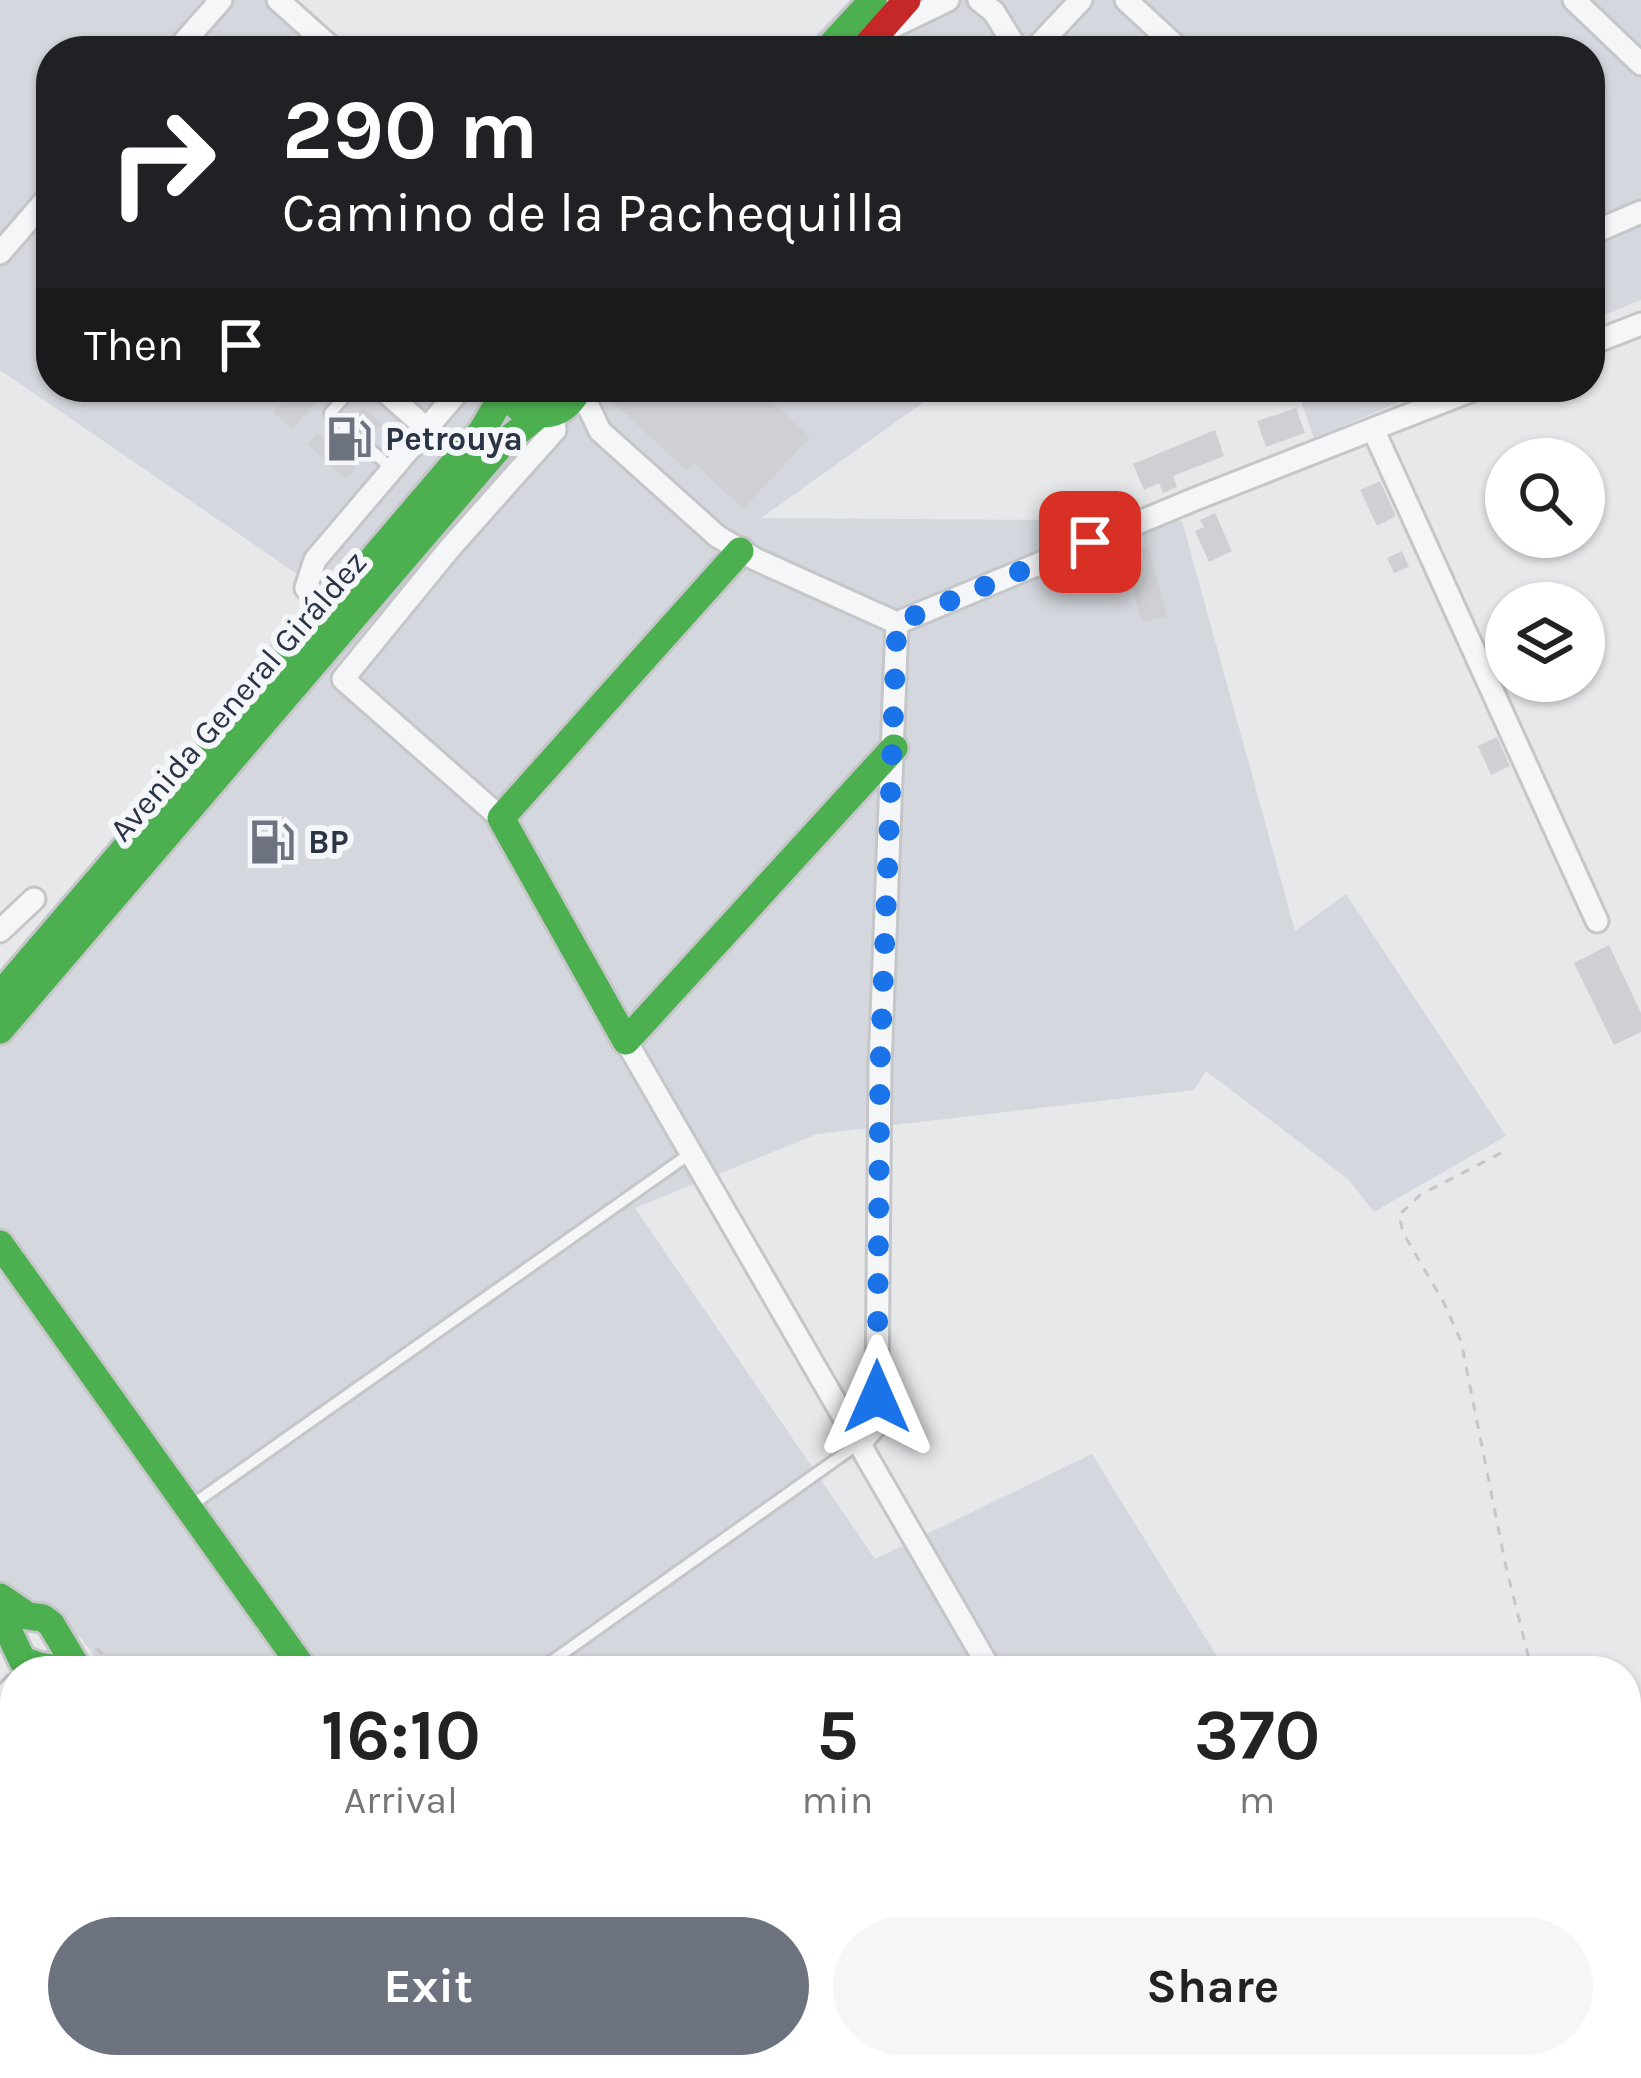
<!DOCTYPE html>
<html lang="en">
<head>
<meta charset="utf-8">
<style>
	:root { --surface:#fff; --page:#f6f6f6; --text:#222; --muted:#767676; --accent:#6c737f }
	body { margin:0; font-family:Karla,sans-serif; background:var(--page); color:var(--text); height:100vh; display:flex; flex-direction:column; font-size:45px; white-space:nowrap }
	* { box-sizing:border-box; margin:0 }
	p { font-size:39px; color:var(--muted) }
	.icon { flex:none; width:66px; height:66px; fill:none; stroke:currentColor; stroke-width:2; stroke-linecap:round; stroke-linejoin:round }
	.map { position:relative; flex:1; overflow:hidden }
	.details { position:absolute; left:0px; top:1656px; width:1641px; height:423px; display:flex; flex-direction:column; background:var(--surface); border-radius:48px 48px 0 0; box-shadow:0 3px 9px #0004 }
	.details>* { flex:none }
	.guide { position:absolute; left:36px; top:36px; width:1569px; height:366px; border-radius:48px; box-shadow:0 3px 9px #0004; background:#202124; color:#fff; overflow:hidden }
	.tools { position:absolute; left:1485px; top:438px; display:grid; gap:24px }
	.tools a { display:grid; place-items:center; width:120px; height:120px; border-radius:50%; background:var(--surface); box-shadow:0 3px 9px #0004; font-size:60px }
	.pin { position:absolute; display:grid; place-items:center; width:102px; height:102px; color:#fff; margin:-51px; border-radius:24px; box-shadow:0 6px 18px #0006 }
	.me { position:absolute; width:132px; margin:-66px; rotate:0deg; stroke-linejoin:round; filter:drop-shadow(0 0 9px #0008) }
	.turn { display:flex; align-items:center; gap:42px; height:252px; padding:0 48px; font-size:54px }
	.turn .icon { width:156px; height:156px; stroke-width:2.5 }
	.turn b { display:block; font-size:84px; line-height:102px }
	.then { display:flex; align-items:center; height:114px; padding:0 48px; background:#0003; gap:24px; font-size:45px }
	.eta { display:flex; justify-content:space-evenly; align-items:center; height:204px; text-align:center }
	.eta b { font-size:72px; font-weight:700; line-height:84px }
	.action { display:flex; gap:24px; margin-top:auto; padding:24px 48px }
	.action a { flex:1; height:138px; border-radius:72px; background:var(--accent); color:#fff; font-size:48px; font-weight:700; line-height:138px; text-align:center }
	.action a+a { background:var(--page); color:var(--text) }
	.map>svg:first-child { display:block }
	.built { fill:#d4d7dd }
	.building { fill:#ced0d3 }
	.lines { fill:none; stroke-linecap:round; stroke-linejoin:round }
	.lane-casing { stroke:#c4c6c8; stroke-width:16 }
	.street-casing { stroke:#c4c6c8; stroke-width:27 }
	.fast-casing { stroke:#c4c6c8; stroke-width:33 }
	.slow-casing { stroke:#c4c6c8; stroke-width:33 }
	.jam-casing { stroke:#c4c6c8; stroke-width:33 }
	.path { stroke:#c5c6ca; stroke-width:3; stroke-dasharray:9 9; stroke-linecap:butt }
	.lane { stroke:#f5f6f7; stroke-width:10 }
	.street { stroke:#f5f6f7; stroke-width:21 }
	.fast { stroke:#4caf50; stroke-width:27 }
	.slow { stroke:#ffc107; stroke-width:27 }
	.jam { stroke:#c62828; stroke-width:27 }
	.route { stroke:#1a73e8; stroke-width:21; stroke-dasharray:0 37.8 }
	.labels { text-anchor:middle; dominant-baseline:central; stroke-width:12; stroke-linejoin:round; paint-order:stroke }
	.poi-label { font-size:33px; font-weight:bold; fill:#2b3445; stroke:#f4f6f9; text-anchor:start }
	.street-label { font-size:33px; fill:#2b3445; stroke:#f4f6f9 }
</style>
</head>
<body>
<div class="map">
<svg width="1641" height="2078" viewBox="0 0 1641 2078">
	<rect width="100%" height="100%" fill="#e6e8ea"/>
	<path class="built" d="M0,0H281L337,51H51V387H945L761,518L1182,521L1295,931L1346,894L1506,1136L1374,1212L1348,1179L1206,1071L1194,1090L817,1134L635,1208L875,1559L1092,1454L1226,1671H106L80,1637L0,1600V988L316,587L0,370Z
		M850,0H1641V300L1590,321V51H800Z
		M1296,387H1435L1314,438Z
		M398,2064H1256L1247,2078H408Z"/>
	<path class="building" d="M310,387H329L293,429L273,412L290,393L299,400Z
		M617,387H756L810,437L743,509L694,463L687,471L607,397Z
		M363,408L382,424L371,437L352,420Z
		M1296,408L1305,433L1266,447L1257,421Z
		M1215,430L1224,456L1173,476L1177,487L1163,493L1159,483L1144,490L1133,464Z
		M317,433L331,445L340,435L358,452L349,462L356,468L346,479L307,444Z
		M1380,481L1396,516L1377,526L1360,490Z
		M1215,513L1232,551L1209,562L1195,531L1204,527L1200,520Z
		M1148,547L1167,616L1142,623L1123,554Z
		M1402,551L1409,567L1394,573L1387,558Z
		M1497,737L1510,766L1491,775L1478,746Z
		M1609,945L1641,1013V1032L1614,1045L1574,963Z"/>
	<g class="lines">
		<g class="lane-casing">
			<path id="lane" d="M354,387L330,413L392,469
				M189,1507L691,1153
				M538,1671L858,1444"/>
		</g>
		<g class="street-casing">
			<path id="street" d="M278,0L335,51
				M979,0L994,12L1018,51
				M1126,0L1181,51
				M1574,0L1641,64
				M888,29L948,0
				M176,51L221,0
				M1033,51L1081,0
				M1590,234L1641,212
				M0,253L51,194
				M1590,344L1641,324
				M380,387L426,428
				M580,389L600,431L717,536L755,559L897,623
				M1373,429L1597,921
				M329,605L306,588L315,560L462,387
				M897,623L1195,499L1480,387
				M501,818L343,679L450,548L555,430L553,415
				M0,931L34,899
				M626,1041L991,1671
				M861,1442L875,1426L877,1397L880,1066L897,623
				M0,1701L15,1685
				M1626,1831L1641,1828
				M0,1875L15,1889
				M214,2064L231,2078
				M1226,2064L1236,2078
				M1544,2064L1554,2078
				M1009,2078L1031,2064"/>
		</g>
		<g class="fast-casing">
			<path id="fast" d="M826,51L873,0
				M518,407C545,421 566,414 580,387
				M740,551L501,818L626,1041L894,748
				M0,995L482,431L507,388
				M0,1030L500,446L537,416
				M0,1244L305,1671
				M0,1597L28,1616L43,1618L51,1624L79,1671
				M0,1612L22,1660L39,1666L75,1671
				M419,2064L429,2078"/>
		</g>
		<g class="slow-casing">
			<path id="slow" d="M592,2064L602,2078"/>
		</g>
		<g class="jam-casing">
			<path id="jam" d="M862,51L907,0"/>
		</g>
		<path class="path" d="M1501,1153L1420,1195L1399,1215L1403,1233L1443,1301L1461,1341L1506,1567L1532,1671
			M96,1648L121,1671
			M452,2064L462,2078"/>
		<use href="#lane" class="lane"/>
		<use href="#street" class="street"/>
		<use href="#fast" class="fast"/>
		<use href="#slow" class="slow"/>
		<use href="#jam" class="jam"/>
	</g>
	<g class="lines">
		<path class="route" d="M877,1397L880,1066L897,623L1090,542"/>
	</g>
	<defs>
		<g id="fuel-bare" transform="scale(3.6)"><path d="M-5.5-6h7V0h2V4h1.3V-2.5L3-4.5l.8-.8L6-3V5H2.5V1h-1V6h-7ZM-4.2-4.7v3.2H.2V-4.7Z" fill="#6c737f" stroke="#f4f6f9" stroke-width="2.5" paint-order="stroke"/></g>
	</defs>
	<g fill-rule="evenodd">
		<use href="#fuel-bare" x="349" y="439"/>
		<use href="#fuel-bare" x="272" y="842"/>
	</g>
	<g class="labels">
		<g class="poi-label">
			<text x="385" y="439">Petrouya</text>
			<text x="308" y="842">BP</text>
		</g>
		<g class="street-label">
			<text transform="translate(238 696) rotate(-49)">Avenida General Giráldez</text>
		</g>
	</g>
</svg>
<div class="tools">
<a><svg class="icon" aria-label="search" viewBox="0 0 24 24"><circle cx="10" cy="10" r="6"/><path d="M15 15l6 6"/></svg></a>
<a><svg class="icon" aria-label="layers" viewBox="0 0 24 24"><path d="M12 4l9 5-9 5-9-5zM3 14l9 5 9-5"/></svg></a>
</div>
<div class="pin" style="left:1090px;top:542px;background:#d93025"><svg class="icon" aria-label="arrive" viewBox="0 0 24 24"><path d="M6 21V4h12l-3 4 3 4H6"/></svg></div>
<svg class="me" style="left:877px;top:1397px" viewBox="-20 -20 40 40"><path d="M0-17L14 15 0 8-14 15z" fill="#1a73e8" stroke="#fff" stroke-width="4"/></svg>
<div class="guide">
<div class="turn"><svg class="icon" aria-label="right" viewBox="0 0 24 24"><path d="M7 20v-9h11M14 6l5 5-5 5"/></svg><div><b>290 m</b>Camino de la Pachequilla</div></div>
<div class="then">Then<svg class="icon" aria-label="arrive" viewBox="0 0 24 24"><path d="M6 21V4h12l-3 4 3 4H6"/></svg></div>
</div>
<section class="details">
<div class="eta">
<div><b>16:10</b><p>Arrival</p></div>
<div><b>5</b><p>min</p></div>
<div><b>370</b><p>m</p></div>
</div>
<div class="action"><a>Exit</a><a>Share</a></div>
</section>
</div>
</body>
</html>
